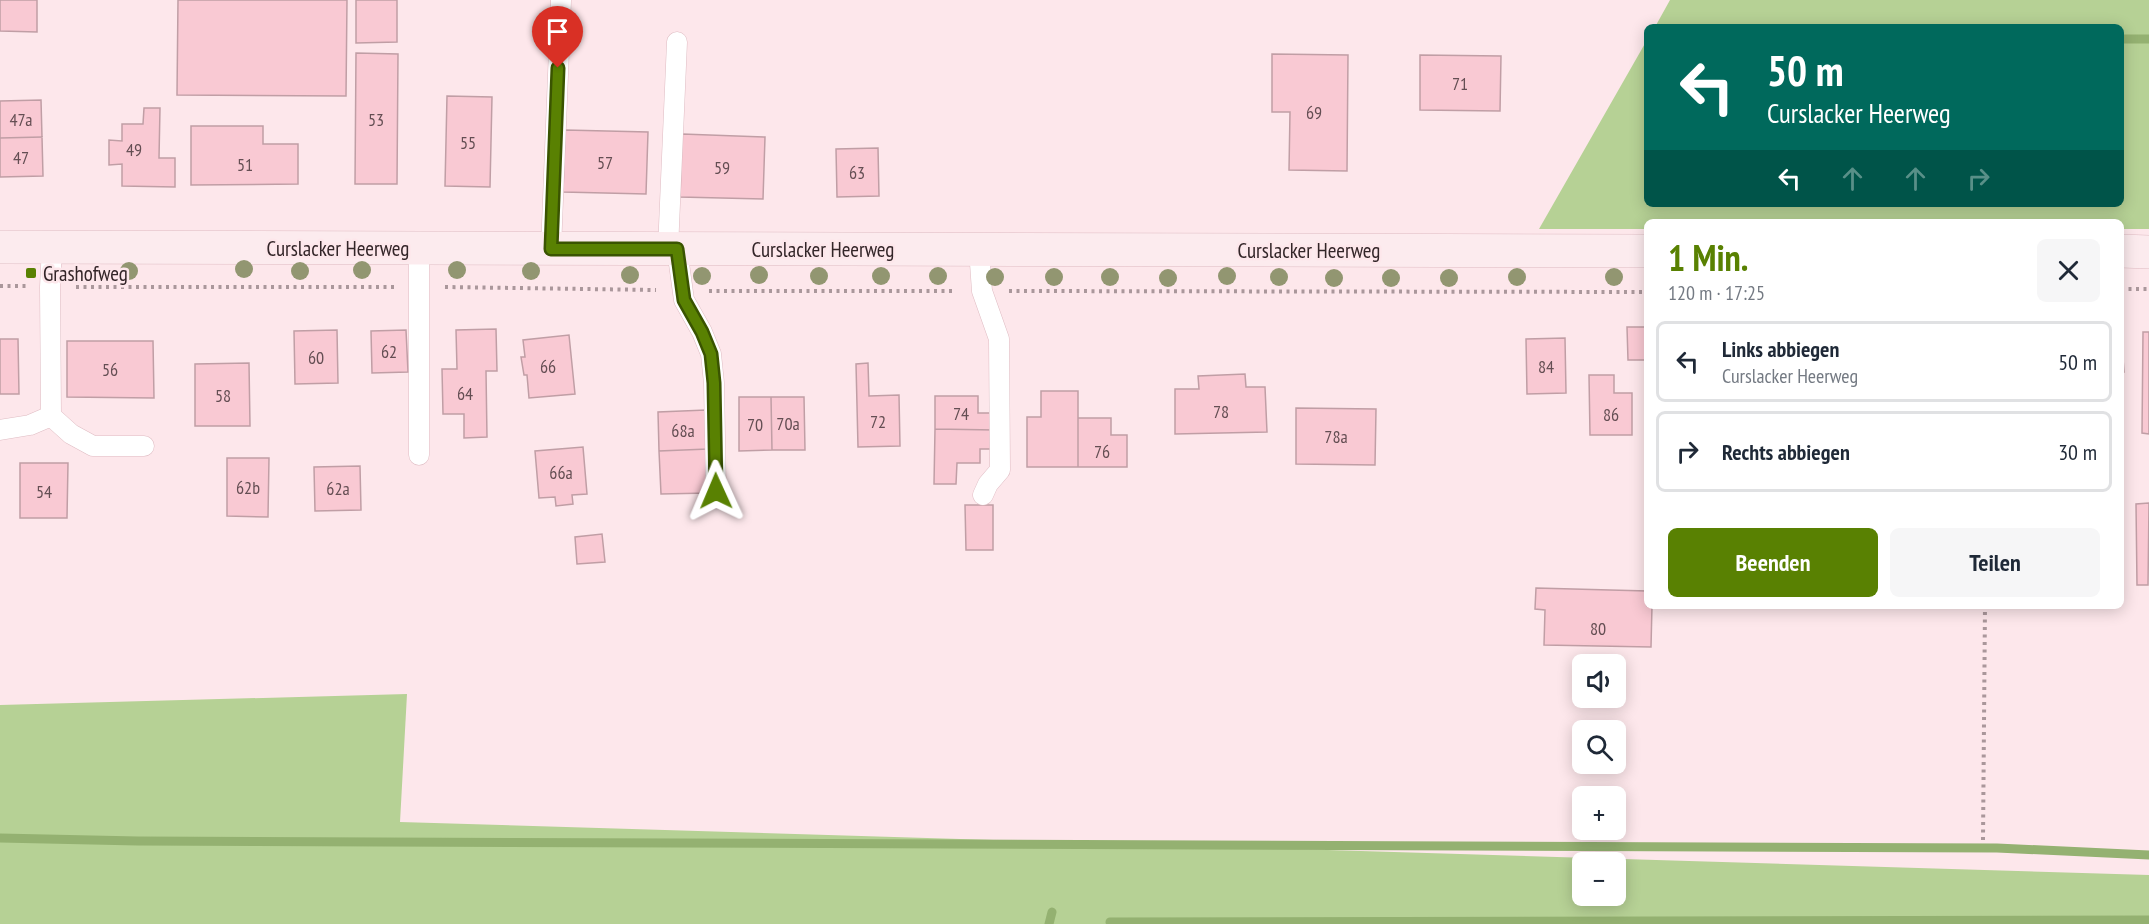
<!DOCTYPE html>
<html lang="de">
<head>
<meta charset="utf-8">
<style>
	:root { --surface:#fff; --page:#f6f6f7; --text:#1f2937; --muted:#747a83; --line:#e0e1e3; --accent:#598102 }
	body { margin:0; font-family:"PT Sans Narrow",sans-serif; background:var(--page); color:var(--text); height:100vh; display:flex; flex-direction:column; font-size:22px; white-space:nowrap }
	* { box-sizing:border-box; margin:0 }
	p { font-size:20px; color:var(--muted) }
	.icon { flex:none; width:33px; height:33px; fill:none; stroke:currentColor; stroke-width:2; stroke-linecap:round; stroke-linejoin:round }
	.map { position:relative; flex:1; overflow:hidden }
	.drawer { position:absolute; left:1644px; top:219px; width:480px; height:390px; display:flex; flex-direction:column; background:var(--surface); border-radius:9px; box-shadow:0 3px 15px #0003 }
	.drawer>* { flex:none }
	.hud { position:absolute; left:1644px; top:24px; width:480px; height:183px; border-radius:9px; box-shadow:0 3px 15px #0003; background:#00695c; color:#fff; overflow:hidden }
	.tools { position:absolute; left:1572px; top:654px; display:grid; gap:12px }
	.tools a { display:grid; place-items:center; width:54px; height:54px; border-radius:9px; background:var(--surface); box-shadow:0 3px 15px #0003; font-size:30px }
	.pin { position:absolute; display:grid; place-items:center; width:51px; height:51px; color:#fff; margin:-62px -26px; border-radius:50% 50% 50% 0; rotate:-45deg; box-shadow:0 0 6px #0007 }
	.pin .icon { rotate:45deg }
	.me { position:absolute; width:66px; margin:-33px; rotate:359deg; stroke-linejoin:round; filter:drop-shadow(0 0 4px #0008) }
	.turn { display:flex; align-items:center; gap:21px; height:126px; padding:0 24px; font-size:27px }
	.turn .icon { width:78px; height:78px; stroke-width:2.5 }
	.turn b { display:block; font-size:42px; line-height:51px }
	.lanes { display:flex; align-items:center; height:57px; padding:0 24px; background:#0003; justify-content:center; gap:30px; direction:ltr }
	.lanes .off { opacity:.35 }
	.round { display:grid; place-items:center; flex:none; width:63px; height:63px; border-radius:9px; background:var(--page) }
	.summary { display:flex; align-items:center; justify-content:space-between; height:102px; padding:0 24px }
	h1 { font-size:36px; font-weight:600; line-height:45px; color:var(--accent) }
	.action { display:flex; gap:12px; margin-top:auto; padding:12px 24px }
	.action a { flex:1; height:69px; border-radius:9px; background:var(--accent); color:#fff; font-size:24px; font-weight:600; line-height:69px; text-align:center }
	.action a+a { background:var(--page); color:var(--text) }
	ul { padding:0; list-style:none }
	li { display:flex; align-items:center; gap:18px; height:81px; margin:0 12px 9px; padding:0 12px; border:3px solid var(--line); border-radius:9px }
	li div { flex:1 }
	li b { display:block; font-size:22px }
	li em { font-style:normal }
	.map>svg:first-child { display:block }
	.green { fill:#b6d195; fill-rule:evenodd }
	.lines { fill:none; stroke-linecap:round; stroke-linejoin:round }
	.stream { stroke:#94b171; stroke-width:9 }
	.building { fill:#f9c9d3; stroke:#c09ea5; stroke-width:1.5 }
	.lane-casing { stroke:#dfbcc3; stroke-width:21 }
	.secondary-casing { stroke:#dfbcc3; stroke-width:34 }
	.path { stroke:#aa979b; stroke-width:4; stroke-dasharray:3 4.5; stroke-linecap:butt }
	.lane { stroke:#fff; stroke-width:20 }
	.secondary { stroke:#fcebee; stroke-width:33 }
	.tree { fill:#929671 }
	.route-casing { stroke:#3a5401; stroke-width:15 }
	.route { stroke:#598102; stroke-width:10 }
	.poi-dot { fill:#598102; stroke:#fde7eb; stroke-width:2 }
	.labels { text-anchor:middle; dominant-baseline:central; stroke-width:5; stroke-linejoin:round; paint-order:stroke }
	.number-label { font-size:18px; fill:#644e53 }
	.street-label { font-size:21px; fill:#332528; stroke:#fde7eb }
	.poi-label { font-size:21px; fill:#332528; stroke:#fde7eb; text-anchor:start }
</style>
</head>
<body>
<div class="map">
<svg width="2149" height="924" viewBox="0 0 2149 924">
	<rect width="100%" height="100%" fill="#fde7eb"/>
	<path class="green" d="M1670,0H2149V229H2121V222H1647V229H1539L1647,40V204H2121V27H1655Z
		M407,694L400,822L2149,875V924H0V705ZM1582,862H1616V896H1582Z"/>
	<g class="lines">
		<path class="stream" d="M2121,39H2149
			M0,838L138,841L1997,848L2149,855
			M1110,922L2149,920
			M1049,924L1052,912"/>
	</g>
	<path class="building" d="M0,0H37V32L0,31Z
		M178,0H347L346,96L177,95Z
		M356,0H397V42L356,43Z
		M356,53L398,54L397,184H355Z
		M1272,54L1348,55L1347,171L1289,170L1290,112H1272Z
		M1420,55L1501,56L1500,111L1420,110Z
		M447,96L492,97L490,187L445,186Z
		M41,100L42,137L0,138V101Z
		M144,108H160L159,158H175V187L122,186V164L109,165V140L122,141V124H143Z
		M191,126H263V144H298V184L191,185Z
		M565,130L648,132L646,194L563,192Z
		M682,134L765,137L763,199L680,197Z
		M42,137L43,176L0,177V138Z
		M878,148L879,196L837,197L836,149Z
		M1627,327H1645L1646,360H1628Z
		M496,329L497,371H486L487,437L464,438V414H443L442,369H457L456,330Z
		M337,330L338,383L295,384L294,331Z
		M406,330L408,372L372,373L371,331Z
		M2121,331L2124,372H2121Z
		M2143,332H2149V434L2142,433Z
		M569,335L575,394L529,398L527,375H524L521,357H525L523,340Z
		M1565,338L1566,393L1527,394L1526,339Z
		M0,339H18L19,394H0Z
		M67,341H153L154,398L67,397Z
		M249,363L250,426H195V364Z
		M868,363L869,396L899,395L900,446L858,447L856,364Z
		M1245,374L1246,387H1265L1267,432L1175,434V389H1199L1198,376Z
		M1589,375H1614V393H1632V435H1590Z
		M1041,391H1078V467H1027V417H1041Z
		M935,396H978V413H995V430L935,429Z
		M739,397H771L772,450L739,451Z
		M771,397H804L805,450H772Z
		M1296,408L1376,409L1375,465L1296,464Z
		M706,410L708,449L659,451L658,412Z
		M1078,418H1111V435H1127V467H1078Z
		M935,429L995,430V449H980V463H957L956,484H934Z
		M583,447L587,494L572,495L573,504L556,506L555,497L539,498L535,451Z
		M708,449L709,493L661,494L659,451Z
		M227,458H269L268,517L227,516Z
		M20,463H68L67,518H20Z
		M360,466L361,510L315,511L314,467Z
		M2149,503L2148,585H2137L2136,504Z
		M965,505H993V550H966Z
		M602,534L605,562L577,564L575,537Z
		M1536,588L1647,591V606H1652L1651,647L1544,645L1545,610L1535,609Z"/>
	<g class="lines">
		<g class="lane-casing">
			<path id="lane" d="M52,247L50,287L51,416L71,434L93,446H144
				M419,248V455
				M551,249L561,0
				M668,249L677,42
				M677,249L684,300L702,332L711,354L714,383L716,491
				M979,249L982,291L999,339L1000,470L988,484L983,495
				M0,430L30,425L51,416"/>
		</g>
		<g class="secondary-casing">
			<path id="secondary" d="M0,247L1647,251
				M2121,251L2149,252"/>
		</g>
		<path class="path" d="M0,286H26
			M76,287H395
			M445,287L656,290
			M2121,289H2149
			M709,291H956
			M1009,291L1647,292
			M1983,840L1985,606"/>
		<use href="#lane" class="lane"/>
		<use href="#secondary" class="secondary"/>
	</g>
	<g class="tree">
		<circle cx="244" cy="269" r="9"/>
		<circle cx="362" cy="270" r="9"/>
		<circle cx="457" cy="270" r="9"/>
		<circle cx="129" cy="271" r="9"/>
		<circle cx="300" cy="271" r="9"/>
		<circle cx="531" cy="271" r="9"/>
		<circle cx="630" cy="275" r="9"/>
		<circle cx="759" cy="275" r="9"/>
		<circle cx="702" cy="276" r="9"/>
		<circle cx="819" cy="276" r="9"/>
		<circle cx="881" cy="276" r="9"/>
		<circle cx="938" cy="276" r="9"/>
		<circle cx="1227" cy="276" r="9"/>
		<circle cx="995" cy="277" r="9"/>
		<circle cx="1054" cy="277" r="9"/>
		<circle cx="1110" cy="277" r="9"/>
		<circle cx="1279" cy="277" r="9"/>
		<circle cx="1517" cy="277" r="9"/>
		<circle cx="1614" cy="277" r="9"/>
		<circle cx="1168" cy="278" r="9"/>
		<circle cx="1334" cy="278" r="9"/>
		<circle cx="1391" cy="278" r="9"/>
		<circle cx="1449" cy="278" r="9"/>
	</g>
	<g class="lines">
		<g class="route-casing">
			<path id="route" d="M558,68L551,249H677L684,300L702,332L711,354L714,383L716,491"/>
		</g>
		<use href="#route" class="route"/>
	</g>
	<rect class="poi-dot" x="25" y="267" width="12" height="12" rx="3"/>
	<g class="labels">
		<g class="number-label">
			<text x="1460" y="83">71</text>
			<text x="1314" y="112">69</text>
			<text x="21" y="119">47a</text>
			<text x="376" y="119">53</text>
			<text x="468" y="142">55</text>
			<text x="134" y="149">49</text>
			<text x="21" y="157">47</text>
			<text x="605" y="162">57</text>
			<text x="245" y="164">51</text>
			<text x="722" y="167">59</text>
			<text x="857" y="172">63</text>
			<text x="389" y="351">62</text>
			<text x="316" y="357">60</text>
			<text x="548" y="366">66</text>
			<text x="1546" y="366">84</text>
			<text x="110" y="369">56</text>
			<text x="465" y="393">64</text>
			<text x="223" y="395">58</text>
			<text x="1221" y="411">78</text>
			<text x="961" y="413">74</text>
			<text x="1611" y="414">86</text>
			<text x="878" y="421">72</text>
			<text x="788" y="423">70a</text>
			<text x="755" y="424">70</text>
			<text x="683" y="430">68a</text>
			<text x="1336" y="436">78a</text>
			<text x="1102" y="451">76</text>
			<text x="561" y="472">66a</text>
			<text x="248" y="487">62b</text>
			<text x="338" y="488">62a</text>
			<text x="44" y="491">54</text>
			<text x="1598" y="628">80</text>
		</g>
		<g class="street-label">
			<text x="338" y="248">Curslacker Heerweg</text>
			<text x="823" y="249">Curslacker Heerweg</text>
			<text x="1309" y="250">Curslacker Heerweg</text>
		</g>
		<g class="poi-label">
			<text x="43" y="273">Grashofweg</text>
		</g>
	</g>
</svg>
<div class="tools">
<a><svg class="icon" aria-label="sound" viewBox="0 0 24 24"><path d="M4 9h4l5-4v14l-5-4H4zM17 9q2 3 0 6"/></svg></a>
<a><svg class="icon" aria-label="search" viewBox="0 0 24 24"><circle cx="10" cy="10" r="6"/><path d="M15 15l6 6"/></svg></a>
<a>+</a>
<a>−</a>
</div>
<div class="pin" style="left:558px;top:68px;background:#d93025"><svg class="icon" aria-label="arrive" viewBox="0 0 24 24"><path d="M6 21V4h12l-3 4 3 4H6"/></svg></div>
<svg class="me" style="left:716px;top:491px" viewBox="-20 -20 40 40"><path d="M0-17L14 15 0 8-14 15z" fill="#598102" stroke="#fff" stroke-width="4"/></svg>
<div class="hud">
<div class="turn"><svg class="icon" aria-label="left" viewBox="0 0 24 24"><path d="M17 20v-9H6M10 6l-5 5 5 5"/></svg><div><b>50 m</b>Curslacker Heerweg</div></div>
<div class="lanes"><svg class="icon" aria-label="left" viewBox="0 0 24 24"><path d="M17 20v-9H6M10 6l-5 5 5 5"/></svg><svg class="icon off" aria-label="ahead" viewBox="0 0 24 24"><path d="M12 20V5M6 11l6-6 6 6"/></svg><svg class="icon off" aria-label="ahead" viewBox="0 0 24 24"><path d="M12 20V5M6 11l6-6 6 6"/></svg><svg class="icon off" aria-label="right" viewBox="0 0 24 24"><path d="M7 20v-9h11M14 6l5 5-5 5"/></svg></div>
</div>
<section class="drawer">
<div class="summary"><div><h1>1 Min.</h1><p>120 m · 17:25</p></div><a class="round"><svg class="icon" aria-label="close" viewBox="0 0 24 24"><path d="M6 6l12 12M18 6L6 18"/></svg></a></div>
<ul>
<li><svg class="icon" aria-label="left" viewBox="0 0 24 24"><path d="M17 20v-9H6M10 6l-5 5 5 5"/></svg><div><b>Links abbiegen</b><p>Curslacker Heerweg</p></div><em>50 m</em></li>
<li><svg class="icon" aria-label="right" viewBox="0 0 24 24"><path d="M7 20v-9h11M14 6l5 5-5 5"/></svg><div><b>Rechts abbiegen</b></div><em>30 m</em></li>
</ul>
<div class="action"><a>Beenden</a><a>Teilen</a></div>
</section>
</div>
</body>
</html>
